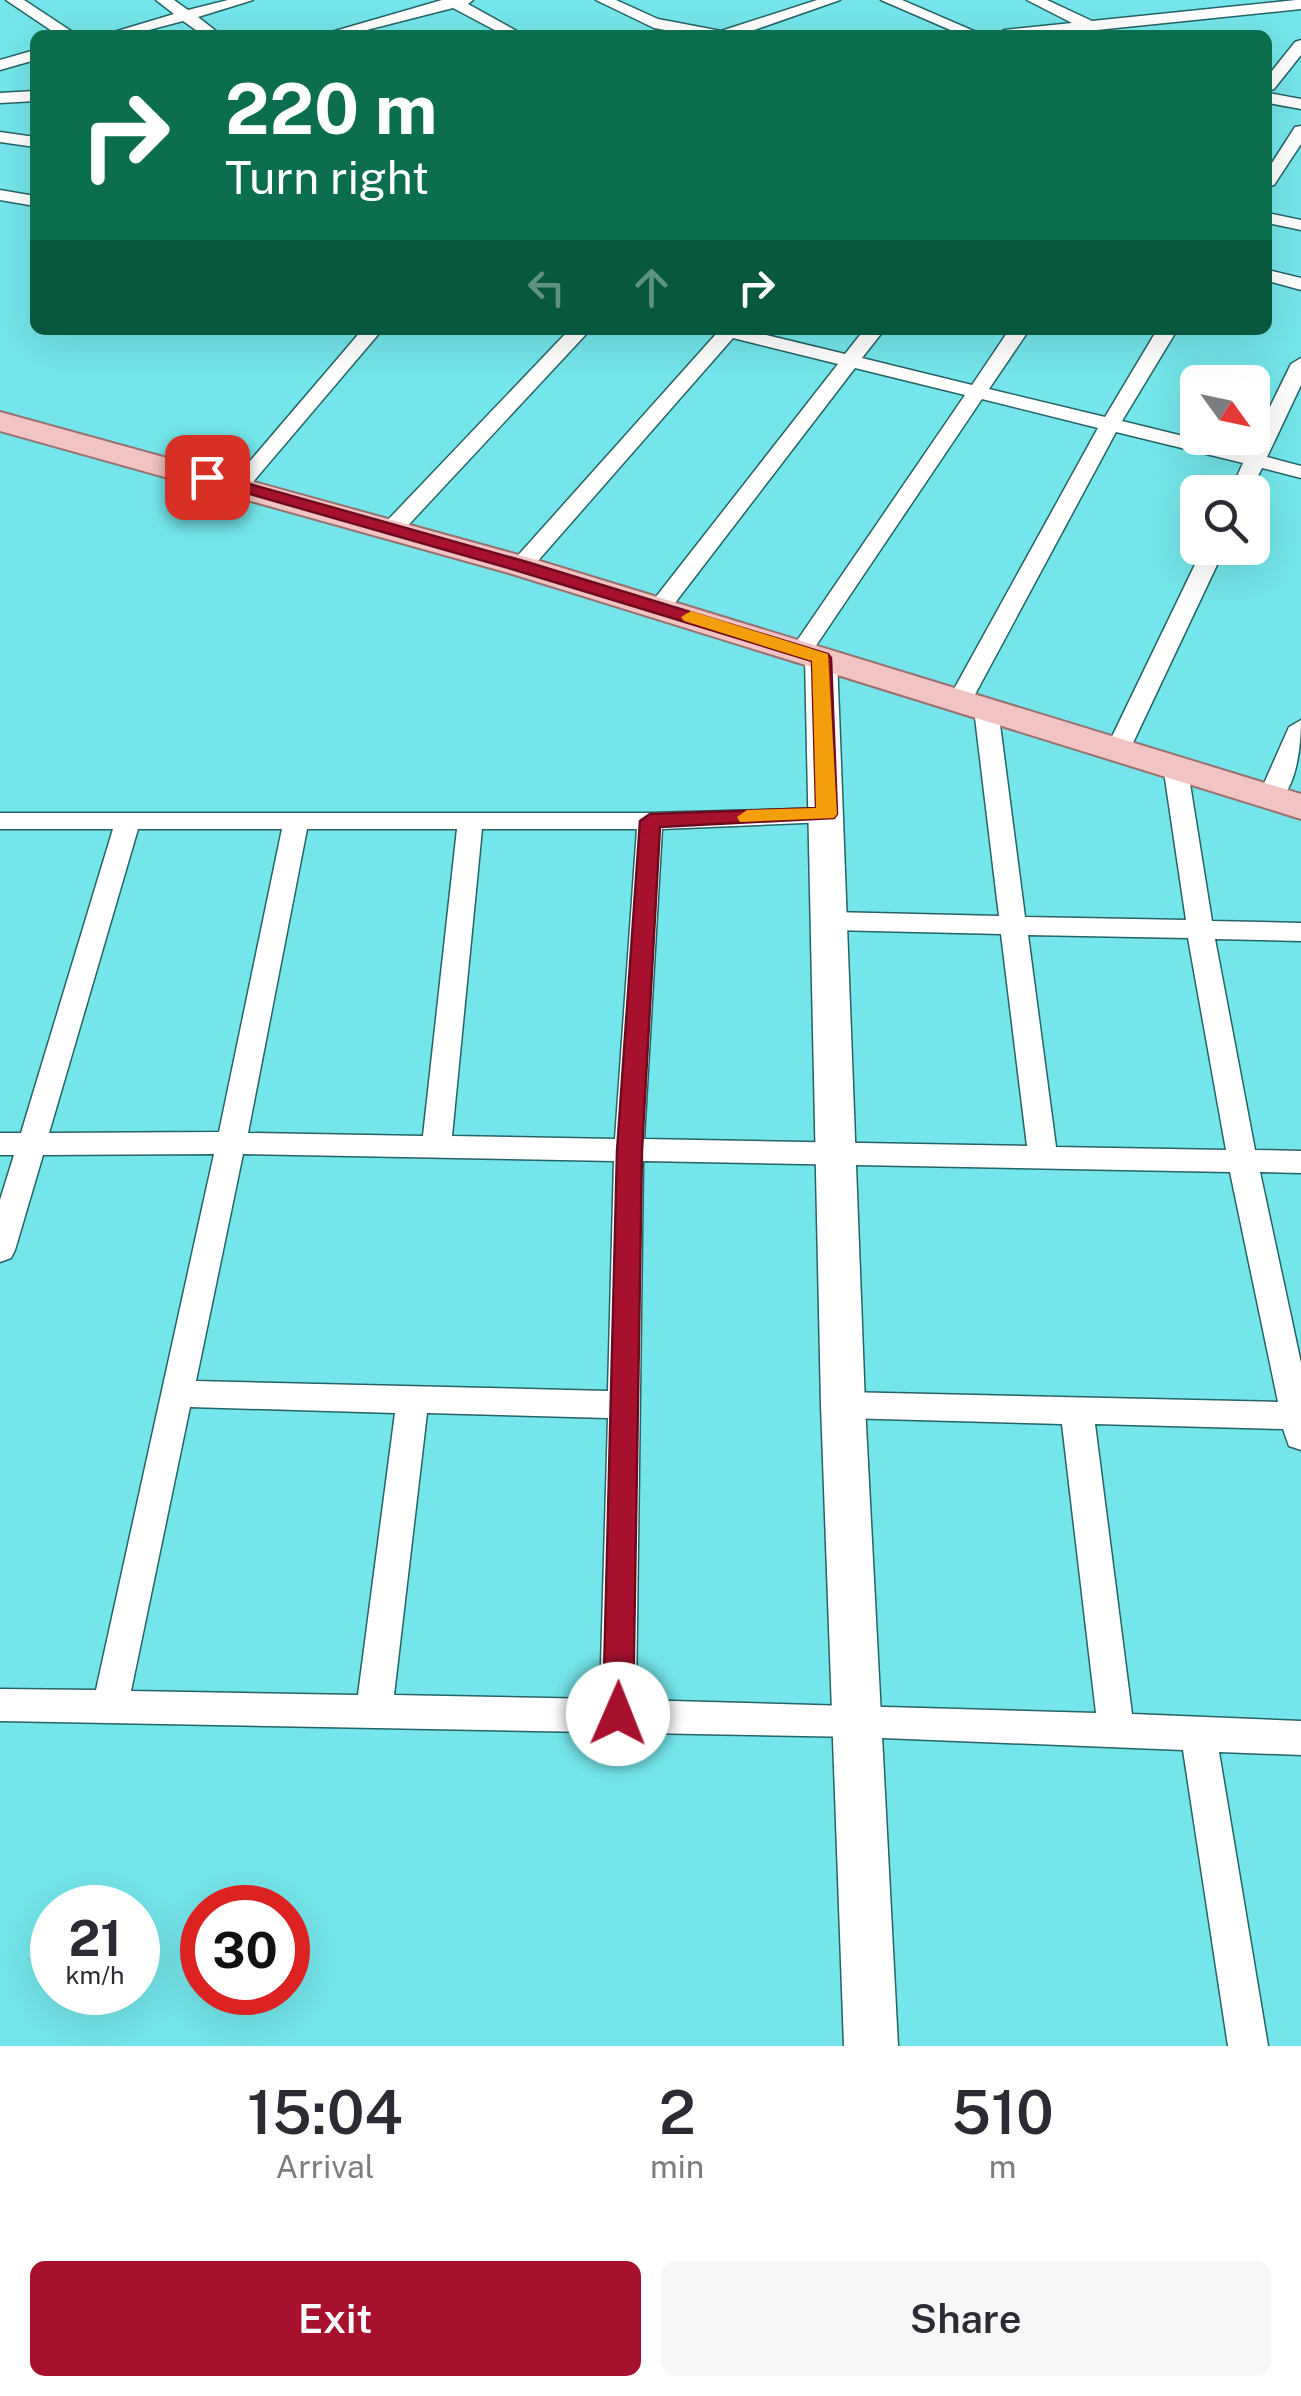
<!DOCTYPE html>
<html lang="en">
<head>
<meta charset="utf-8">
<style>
	:root { --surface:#fff; --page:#f7f7f7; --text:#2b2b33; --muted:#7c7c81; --accent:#a8112e }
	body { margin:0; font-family:"Public Sans",sans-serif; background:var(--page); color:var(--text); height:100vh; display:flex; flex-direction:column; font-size:38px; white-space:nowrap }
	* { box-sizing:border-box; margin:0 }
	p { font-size:32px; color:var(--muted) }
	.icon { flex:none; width:55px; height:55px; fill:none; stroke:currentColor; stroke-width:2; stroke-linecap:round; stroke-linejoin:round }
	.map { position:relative; height:2046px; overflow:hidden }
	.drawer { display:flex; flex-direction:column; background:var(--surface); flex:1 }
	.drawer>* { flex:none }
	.guide { position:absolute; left:30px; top:30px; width:1242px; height:305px; border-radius:15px; box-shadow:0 10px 40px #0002; background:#0b6e4f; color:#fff; overflow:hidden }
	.needle { width:65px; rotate:123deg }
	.fabs { position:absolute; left:1180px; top:365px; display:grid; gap:20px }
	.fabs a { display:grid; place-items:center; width:90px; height:90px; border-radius:15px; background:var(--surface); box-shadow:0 10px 40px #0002; font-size:50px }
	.speed { position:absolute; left:30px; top:1885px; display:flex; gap:20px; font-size:50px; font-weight:700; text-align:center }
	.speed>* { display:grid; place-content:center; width:130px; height:130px; border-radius:50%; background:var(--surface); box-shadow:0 10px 40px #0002; line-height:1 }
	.speed small { font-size:25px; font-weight:400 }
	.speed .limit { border:15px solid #d22; background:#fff; color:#111 }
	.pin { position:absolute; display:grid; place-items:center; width:85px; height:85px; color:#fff; margin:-42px; border-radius:20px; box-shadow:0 5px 15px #0006 }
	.me { position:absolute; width:110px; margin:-55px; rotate:1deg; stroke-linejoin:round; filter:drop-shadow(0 0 8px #0008) }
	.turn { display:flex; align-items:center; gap:35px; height:210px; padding:0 30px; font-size:45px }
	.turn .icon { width:130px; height:130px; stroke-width:2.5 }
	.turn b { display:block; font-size:70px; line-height:85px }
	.lanes { display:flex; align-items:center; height:95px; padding:0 30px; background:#0003; justify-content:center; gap:50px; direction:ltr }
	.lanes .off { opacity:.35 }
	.eta { display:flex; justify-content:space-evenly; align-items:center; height:170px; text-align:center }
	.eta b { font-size:60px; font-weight:600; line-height:70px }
	.cta { display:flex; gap:20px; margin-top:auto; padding:20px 30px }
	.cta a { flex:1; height:115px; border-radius:15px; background:var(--accent); color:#fff; font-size:40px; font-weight:600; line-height:115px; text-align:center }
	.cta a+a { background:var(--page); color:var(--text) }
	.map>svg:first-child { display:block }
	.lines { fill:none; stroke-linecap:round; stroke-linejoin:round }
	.street-casing { stroke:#256366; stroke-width:3 }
	.secondary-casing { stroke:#256366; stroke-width:3 }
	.primary-casing { stroke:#987070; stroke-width:4 }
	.street { fill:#fff; fill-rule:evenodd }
	.secondary { fill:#fff; fill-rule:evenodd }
	.primary { fill:#f1c3c3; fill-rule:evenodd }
	.route { fill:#a8112e; stroke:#6d0b1e; stroke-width:2.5 }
	.slow { fill:#f59e0b }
</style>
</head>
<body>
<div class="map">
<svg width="1301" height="2046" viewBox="0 0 1301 2046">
	<rect width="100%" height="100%" fill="#74e6eb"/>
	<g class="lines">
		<g class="street-casing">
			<path id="street" d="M6,0H24L77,35H58Z
				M156,0H174L188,10L228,0H253L198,17L221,35H203L183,21L130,35H104L174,14Z
				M442,0H473L468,4L524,35H504L453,8L347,35H321Z
				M596,0H616L658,19L721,31L817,0H840L740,35H693L654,28Z
				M881,0H902L983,35H962Z
				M1027,0H1047L1092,21L1296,0H1301V9L1048,35H996L1004,30L1072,23Z
				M1301,40V55L1274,89L1268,91V76L1295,42Z
				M35,50V60L0,70V60Z
				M35,91V101L0,103V93Z
				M1268,93L1301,99V109L1268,103Z
				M1301,126V144L1274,185L1268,186V169L1295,127Z
				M0,132L35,137V147L0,142Z
				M0,190L35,196V206L0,200Z
				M1268,213L1301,220V230L1268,223Z
				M1268,270L1301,278V290L1268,281Z
				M362,330H382L247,489H233L230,485L233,481Z
				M569,330H590L400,534H384L381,529L384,524Z
				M713,330H746L845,354L864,330H884L862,358L972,385L1009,330H1029L989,389L1105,417L1157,330H1177L1122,421L1248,452L1291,364L1301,358V385L1267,457L1301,466V478L1262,468L1250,492H1230L1243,463L1116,432L972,700L960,707L948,700L1098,428L982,399L809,656L801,658L790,651L965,395L855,368L668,612H652L649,607L652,602L838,364L733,338L529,571H513L510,566L513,561L716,334Z
				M1203,548H1225L1131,747L1128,752H1110L1107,747Z
				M986,702L998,709L1025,917L1186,920L1163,765L1175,757L1187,765L1212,921L1301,923V941L1215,939L1255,1150L1301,1151V1173L1260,1172L1301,1363V1450L1289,1446L1283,1429L1095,1424L1132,1714L1301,1721V1755L1219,1752L1268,2046H1228L1183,1750L858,1737L0,1721V1689L96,1690L214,1154L43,1155L15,1250L11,1258L0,1262V1200L14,1155H0V1133H21L113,829H0V813H650L836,808L839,814L836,820L827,822L662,829L644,1139L1027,1146L1001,934L831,930L822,927L818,921L822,915L831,912L999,916L974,709ZM138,829H282L219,1132L49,1133ZM307,829H457L423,1136L248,1133ZM482,829H637L615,1139L452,1136ZM1028,935L1188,938L1226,1150L1056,1147ZM243,1154L614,1161L608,1391L196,1381ZM643,1161L1230,1172L1278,1402L843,1392L832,1396L827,1405L832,1414L843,1418L1062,1424L1096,1713L636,1700ZM190,1407L395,1413L358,1695L131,1691ZM427,1413L608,1418L600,1699L394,1695Z
				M1301,720C1301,743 1297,798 1270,805L1261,803L1258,797L1289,727Z"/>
		</g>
		<g class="secondary-casing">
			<path id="secondary" d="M821,649L832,651L837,658L865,1405L898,2046H844L821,1405L805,658L810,651Z"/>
		</g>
		<g class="primary-casing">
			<path id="primary" d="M0,412L533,559L1301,794V819L509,573L0,431Z"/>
		</g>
		<use href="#street" class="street"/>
		<use href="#secondary" class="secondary"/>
		<use href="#primary" class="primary"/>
	</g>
	<path class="route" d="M207,472L527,562L828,654L831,658L837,814L834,818L660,827L642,1151L633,1714L629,1724L618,1728L608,1724L603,1714L617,1151L640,821L650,814L816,808L812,661L515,570L201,480V473Z"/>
	<path class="slow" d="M691,611L828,654L837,814L834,818L740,822L737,817L747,810L816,808L812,661L684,621L681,617Z"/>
</svg>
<div class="fabs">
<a><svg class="needle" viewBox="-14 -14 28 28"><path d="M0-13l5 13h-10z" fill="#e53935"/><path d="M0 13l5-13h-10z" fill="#7c7c81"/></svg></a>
<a><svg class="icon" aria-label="search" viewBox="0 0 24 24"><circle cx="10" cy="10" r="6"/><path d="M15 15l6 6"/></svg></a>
</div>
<div class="speed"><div>21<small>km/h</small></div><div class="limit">30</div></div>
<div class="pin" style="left:207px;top:477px;background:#d93025"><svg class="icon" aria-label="arrive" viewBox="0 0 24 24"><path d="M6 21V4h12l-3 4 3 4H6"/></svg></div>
<svg class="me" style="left:618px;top:1714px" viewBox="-20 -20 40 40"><circle r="19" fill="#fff"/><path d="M0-13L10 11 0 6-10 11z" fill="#a8112e"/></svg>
<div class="guide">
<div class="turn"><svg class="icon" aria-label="right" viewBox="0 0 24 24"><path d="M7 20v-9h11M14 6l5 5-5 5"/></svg><div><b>220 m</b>Turn right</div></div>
<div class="lanes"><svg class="icon off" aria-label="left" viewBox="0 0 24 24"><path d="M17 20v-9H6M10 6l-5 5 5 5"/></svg><svg class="icon off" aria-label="ahead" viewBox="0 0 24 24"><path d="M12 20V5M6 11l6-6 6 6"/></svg><svg class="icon" aria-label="right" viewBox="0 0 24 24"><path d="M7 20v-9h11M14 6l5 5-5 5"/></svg></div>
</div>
</div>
<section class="drawer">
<div class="eta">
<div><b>15:04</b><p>Arrival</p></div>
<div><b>2</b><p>min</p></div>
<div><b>510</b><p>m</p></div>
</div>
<div class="cta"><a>Exit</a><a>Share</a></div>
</section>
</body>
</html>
